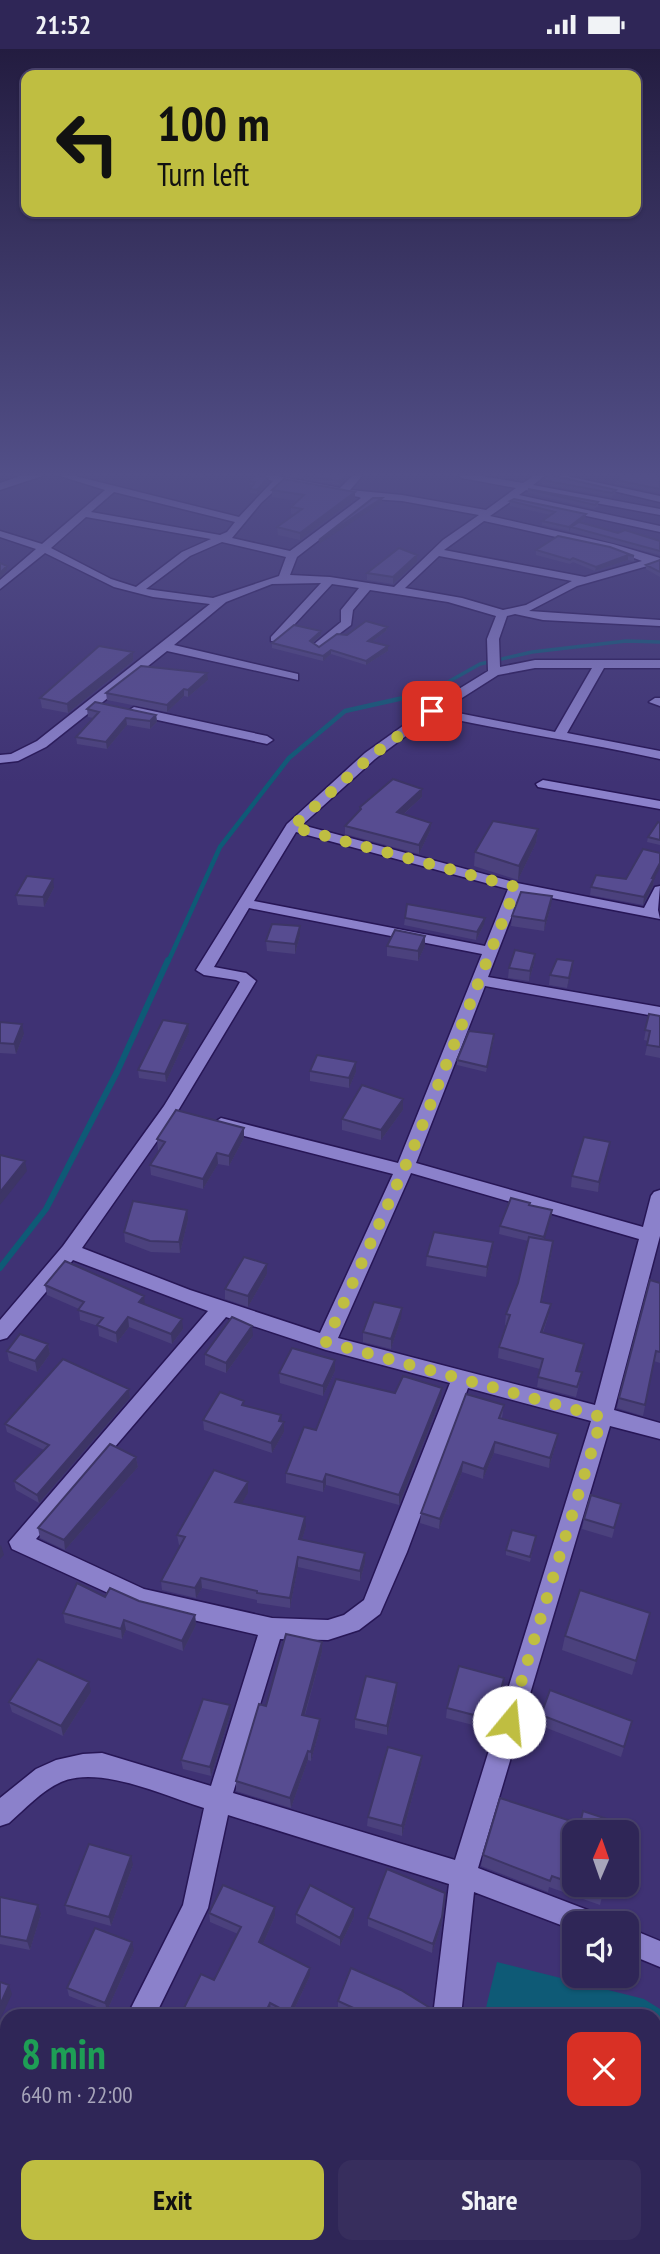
<!DOCTYPE html>
<html lang="en">
<head>
<meta charset="utf-8">
<style>
	:root { --surface:#2f2657; --page:#372e5d; --text:#f1f3f6; --muted:#a7a5ba; --line:#4a436d; --accent:#bfbe41 }
	body { margin:0; font-family:"PT Sans Narrow",sans-serif; background:var(--page); color:var(--text); height:100vh; display:flex; flex-direction:column; font-size:26px; white-space:nowrap }
	* { box-sizing:border-box; margin:0 }
	p { font-size:23px; color:var(--muted) }
	.icon { flex:none; width:38px; height:38px; fill:none; stroke:currentColor; stroke-width:2; stroke-linecap:round; stroke-linejoin:round }
	.map { position:relative; flex:1; overflow:hidden }
	.side { position:absolute; left:0px; top:1960px; width:662px; height:245px; display:flex; flex-direction:column; background:var(--surface); border-radius:21px 21px 0 0; box-shadow:0 2px 5px #0004,0 0 0 2px var(--line) }
	.side>* { flex:none }
	.guide { position:absolute; left:21px; top:21px; width:620px; height:147px; border-radius:14px; box-shadow:0 2px 5px #0004,0 0 0 2px var(--line); background:#bfbe41; color:#111; overflow:hidden }
	.needle { width:46px; rotate:2deg }
	.fabs { position:absolute; left:562px; top:1771px; display:grid; gap:14px }
	.fabs a { display:grid; place-items:center; width:77px; height:77px; border-radius:14px; background:var(--surface); box-shadow:0 2px 5px #0004,0 0 0 2px var(--line); font-size:35px }
	.pin { position:absolute; display:grid; place-items:center; width:60px; height:60px; color:#fff; margin:-30px; border-radius:14px; box-shadow:0 4px 10px #0006 }
	.me { position:absolute; width:77px; margin:-38px; rotate:17deg; stroke-linejoin:round; filter:drop-shadow(0 0 5px #0008) }
	.turn { display:flex; align-items:center; gap:24px; height:147px; padding:0 21px; font-size:32px }
	.turn .icon { width:91px; height:91px; stroke-width:2.5 }
	.turn b { display:block; font-size:49px; line-height:60px }
	.round { display:grid; place-items:center; flex:none; width:74px; height:74px; border-radius:14px; background:var(--page) }
	.head { display:flex; align-items:center; justify-content:space-between; height:119px; padding:0 21px }
	h1 { font-size:42px; font-weight:600; line-height:52px; color:#1e9e55 }
	.primary-button { display:flex; gap:14px; margin-top:auto; padding:14px 21px }
	.primary-button a { flex:1; height:80px; border-radius:14px; background:var(--accent); color:#111; font-size:28px; font-weight:600; line-height:80px; text-align:center }
	.primary-button a+a { background:var(--page); color:var(--text) }
	.status { display:flex; justify-content:space-between; align-items:center; height:49px; padding:0 35px; background:var(--surface); direction:ltr }
	.status svg { height:19px; fill:currentColor }
	.map>svg:first-child { display:block }
	.water { fill:#0e5a76 }
	.lines { fill:none; stroke-linecap:round; stroke-linejoin:round }
	.stream-far2 { stroke:#0e5a76; stroke-width:3.5 }
	.stream-far1 { stroke:#0e5a76; stroke-width:4.5 }
	.stream { stroke:#0e5a76; stroke-width:6 }
	.minor-casing { stroke:#271656; stroke-width:3 }
	.minor { fill:#8b81cb; fill-rule:evenodd }
	.wall { fill:#4b417d }
	.shaded-wall { fill:#3d3566 }
	.building { fill:#574c91; stroke:#3d3566; stroke-width:2 }
	.route { stroke:#bfbe41; stroke-width:12; stroke-dasharray:0 21.6 }
</style>
</head>
<body>
<div class="status"><b>21:52</b><svg viewBox="0 0 49 12"><path d="M0 12V9h3v3zM5 12V6h3v6zM10 12V3h3v9zM15 12V0h3v12zM26 1h20v11H26zM47 4h2v5h-2z"/></svg></div>
<div class="map">
<svg width="660" height="2205" viewBox="0 0 660 2205">
	<rect width="100%" height="100%" fill="#3f3274"/>
	<path class="water" d="M497,1913L644,1950L660,1960V2199L654,2196V1967H484Z"/>
	<g class="lines">
		<path class="stream-far2" d="M432,642L480,615L532,603L626,592L660,593"/>
		<path class="stream-far1" d="M168,913L220,798L289,709L345,662L439,641"/>
		<path class="stream" d="M0,1219L46,1160L117,1023L168,911"/>
		<g class="minor-casing">
			<path id="minor" d="M23,426H45L0,441V434Z
				M57,426H71L239,468L273,432L254,426H272L340,439L353,426H363L350,441L402,446L486,461L516,439L462,429L457,426H475L523,434L535,426H546L533,436L660,460V466L526,441L519,446L660,477V483L513,451L490,467L613,495L660,509L658,514L577,537L529,562L660,571V577L543,571L515,565L507,567L499,590L500,618L535,611H660V619H604L567,684L660,702V710C585,693 509,683 434,666L375,710L302,776L517,834L644,859L655,838L660,837L658,861L660,870L521,843L488,928L660,958V968L485,937L416,1114L643,1178L651,1147L654,1143L660,1141V1187L614,1361L660,1374V1390L610,1377L478,1819L598,1865L602,1874H574V1881L474,1843L461,1967H433L449,1835L228,1766L208,1859L155,1967H127L183,1856L204,1759C165,1747 100,1716 61,1733C41,1742 25,1760 9,1774L0,1777V1749L36,1720L56,1711L83,1705L102,1704L211,1737L258,1586L141,1559L12,1500L9,1493L208,1262L73,1211L7,1289L0,1291V1271L63,1197L164,1057L236,940L240,933L236,931L204,926L196,921L287,775L365,704L428,659L488,622L487,590L496,567L448,553L370,541L353,561L351,576L319,600L313,596L341,573V561L359,539L332,535L279,592H271V588L321,534L272,535L226,553L174,596L298,625V631L167,602L46,698L18,712L0,714V706L11,705L37,692L210,555L153,548L114,538L45,504L0,540V531L36,500L0,488V482L42,495L105,441ZM283,434L359,448L361,449L290,502L232,489L261,454ZM114,443L235,473L227,483L220,486L91,463ZM372,450L402,452L479,466L443,491L394,538L330,528L290,526L297,508ZM86,468L211,490L182,503L136,538L111,530L51,499ZM484,472L610,500L642,512L585,528L444,501ZM222,493L286,508L279,527L213,549L146,540L190,507ZM439,507L572,532L526,556L503,561L462,549L405,539ZM535,619H592L555,683L443,661L498,626ZM296,783L508,840L485,897L254,852ZM249,859L482,905L398,1114L221,1069L212,1075L221,1081L393,1125L320,1284L190,1241L82,1199L176,1065L256,932L246,924L214,918ZM411,1124L639,1190L595,1356L338,1289ZM226,1268L326,1301L450,1334L364,1551L344,1566L328,1571L272,1569L144,1540L36,1490ZM468,1339L591,1372L455,1811L233,1744L280,1590L328,1591L359,1581L380,1565L407,1503Z
				M546,426H562L660,447V453Z
				M652,426H660V429L654,428Z
				M655,649H660V657L649,653Z
				M134,658L267,687L273,691L267,695L130,665L128,662Z
				M543,731L660,752V760L538,738L536,735Z
				M626,1878L660,1892V1918L626,1904Z
				M8,2198H38L35,2205H5Z
				M386,2198H416L413,2205H383Z"/>
		</g>
		<use href="#minor" class="minor"/>
	</g>
	<path class="wall" d="M179,426H205L203,428Z
		M275,426H351L339,436Z
		M660,427V444L615,435L616,431Z
		M542,431L616,441L615,445L611,448L542,435Z
		M249,432L268,433L257,445L250,444V440L252,436H249Z
		M528,440L598,453V457L594,460L528,444Z
		M272,441L355,443V450L300,491L278,486L277,478L295,466L291,465V458L298,452L272,448Z
		M510,452L586,465L585,469L581,473L618,484L660,492V506L570,483V481L569,482L542,476V472L551,466L510,457Z
		M536,501L634,507V512L628,511L595,522L573,513L570,515L536,506Z
		M660,511V528L646,520V516Z
		M417,513L393,535L367,531V524Z
		M387,578L386,582L372,593L388,597V602L366,616L331,605L323,612L272,599V594L321,582V586L313,594L319,598L347,586Z
		M133,603V612L68,664L42,659L40,649Z
		M208,631L188,648L184,647L167,663L107,651L106,644Z
		M87,660L156,666L157,673L150,680L127,676L107,700L77,695L76,688L93,669L88,668Z
		M422,748L404,765L430,782L419,805L345,785V777L360,761V758Z
		M660,774V796L647,793L648,788Z
		M538,780L536,794L518,831L474,817L475,803Z
		M626,830H654L653,837L643,856L590,846L591,838Z
		M54,839L44,858L18,856L16,846Z
		M551,857L544,882L511,877L512,867Z
		M405,869L484,876L476,891L404,876Z
		M300,877V887L295,905L267,902L266,892Z
		M425,887V897L418,912L387,907V897Z
		M535,905L534,915L529,932L508,929L509,919Z
		M572,922L567,939L549,936L550,926Z
		M649,965L660,967V1009L645,1006L648,992L644,991Z
		M0,973L24,985L16,1005L0,1004Z
		M189,983L166,1033L139,1029L138,1021Z
		M494,990L486,1023L457,1016V1011Z
		M310,1022L356,1023L349,1039L310,1032Z
		M403,1061L381,1091L342,1081V1070Z
		M244,1079V1089L229,1117L218,1115L203,1140L151,1126L150,1116L159,1101H158L157,1090Z
		M610,1093L598,1143L571,1138L572,1127Z
		M530,1156L552,1161L551,1169L544,1191L552,1202L542,1253L549,1265L543,1284L583,1305L577,1322L582,1323L576,1348L537,1338L540,1320L498,1309L499,1298L507,1276H505L506,1265L518,1234L528,1192L499,1185L500,1177Z
		M188,1171L180,1204L151,1203L125,1193L124,1183Z
		M492,1204L486,1228L426,1217L427,1207Z
		M267,1215V1225L248,1258L225,1250V1240Z
		M660,1234V1314L654,1312L643,1367L617,1359L619,1349Z
		M45,1236L145,1256L183,1280L172,1295L129,1278L117,1294L99,1287L98,1277L80,1271L79,1260L47,1246Z
		M401,1270L391,1300L363,1293V1283Z
		M253,1287L226,1324L205,1316V1305Z
		M48,1295L50,1305L37,1323L9,1312L7,1302Z
		M335,1322L323,1347L280,1334L279,1324Z
		M129,1340L130,1349L39,1454L16,1441L14,1432L44,1401L7,1383L5,1375Z
		M395,1344L441,1349L399,1456L326,1436L323,1443L286,1434V1424L316,1381Z
		M504,1356L502,1369L558,1385L556,1395L549,1419L494,1404L483,1430L462,1423L439,1480L420,1474L421,1464Z
		M245,1357L281,1366V1372L284,1383L272,1404L204,1381L203,1371Z
		M136,1408L138,1418L65,1501L40,1489L38,1479Z
		M248,1444L241,1455L306,1478L302,1490L365,1514L360,1532L298,1518L290,1559L257,1554V1551L202,1539L196,1549L162,1541L161,1532L181,1496H179L177,1486Z
		M621,1455L612,1489L582,1480L584,1470Z
		M536,1487L530,1513L506,1506V1501Z
		M105,1548L139,1552L195,1566L196,1576L183,1602L126,1581L122,1590L65,1574L63,1564Z
		M646,1578L632,1626L562,1601L565,1587Z
		M322,1593V1603L305,1666L320,1679L311,1712L308,1711L291,1759L236,1742V1732L266,1657Z
		M504,1629L492,1681L446,1669L447,1659Z
		M397,1634V1644L387,1686L355,1679V1670Z
		M91,1643L63,1687L12,1663L9,1653Z
		M230,1666L211,1727L183,1720L181,1711Z
		M541,1666L632,1672L621,1708L539,1676Z
		M422,1707L421,1716L402,1787L367,1777L368,1768Z
		M619,1774L574,1783V1836H605L600,1856L549,1838L548,1843L481,1817L483,1806L580,1775Z
		M133,1816L111,1877L67,1865L65,1856Z
		M445,1844L441,1877L432,1904L368,1877V1869Z
		M0,1848L41,1865L30,1901L0,1895Z
		M275,1858V1867L263,1895L310,1927L291,1967H279L214,1931L238,1885L210,1873L209,1864Z
		M296,1865L354,1868L340,1897L296,1874Z
		M134,1902L107,1962L69,1947L67,1939Z
		M338,1952L435,1962V1967H352L338,1961Z
		M0,2062L7,2065V2121L0,2119Z
		M170,2198H209L207,2205H174L172,2204Z
		M220,2198H296L294,2205H235Z
		M423,2198H513L511,2205H438Z"/>
	<path class="shaded-wall" d="M346,426H351L339,436V432Z
		M268,429V433L257,445V441Z
		M355,443V450L300,491V484Z
		M382,449V454L319,495V491Z
		M586,465L585,469L573,479L571,478L570,481L569,482V478Z
		M417,506V513L393,535V528Z
		M628,506V511L595,522L596,518Z
		M7,517V521L0,529V524Z
		M387,578L386,582L368,596V592Z
		M321,582V586L310,596V592Z
		M388,597V602L366,616V612Z
		M331,601V605L323,612V607Z
		M133,603V612L68,664L67,655Z
		M207,624L208,631L188,648V641Z
		M184,640V647L167,663V656Z
		M156,666L157,673L150,680V672Z
		M126,669L127,676L107,700L106,693Z
		M422,740V748L397,771V763Z
		M431,774L430,782L419,805V796Z
		M538,780L536,794L518,831L519,817Z
		M660,814V819L654,830L653,837L643,856L644,848L652,829Z
		M53,830L54,839L44,858L43,848Z
		M552,847L551,857L544,882L545,872Z
		M485,869L484,876L476,891L477,883Z
		M300,877V887L295,905V895Z
		M425,887V897L418,912V902Z
		M535,905L534,915L529,932L530,922Z
		M573,912L572,922L567,939L569,929Z
		M22,975L24,985L16,1005L14,995Z
		M188,975L189,983L166,1033L165,1025Z
		M356,1013V1023L349,1039V1029Z
		M403,1050V1061L381,1091V1081Z
		M244,1079V1089L229,1117V1107Z
		M610,1093L608,1104L598,1143L599,1133Z
		M217,1104L218,1115L203,1140V1130Z
		M25,1112L27,1122L0,1156V1143Z
		M187,1161L188,1171L180,1204L179,1193Z
		M552,1161L551,1169L543,1196L544,1188Z
		M493,1193L492,1204L486,1228L487,1218Z
		M267,1215V1225L248,1258V1247Z
		M144,1247L145,1257L139,1253Z
		M551,1255L549,1265L539,1293L541,1283Z
		M402,1259L401,1270L391,1300V1290Z
		M128,1268L129,1278L117,1294L116,1284Z
		M182,1270L183,1280L172,1295L171,1285Z
		M252,1277L253,1287L226,1324V1314Z
		M48,1295L50,1305L37,1323L35,1312Z
		M584,1295L583,1305L574,1332L576,1322Z
		M335,1311V1322L323,1347V1337Z
		M442,1339L441,1349L399,1456V1446Z
		M129,1340L130,1349L39,1454L37,1446Z
		M281,1366L282,1376L284,1373V1383L272,1404L271,1394Z
		M558,1385L556,1395L549,1419L550,1409Z
		M495,1393L494,1404L483,1430L484,1420Z
		M136,1408L138,1418L65,1501L64,1491Z
		M463,1413L462,1423L439,1480L440,1470Z
		M326,1425V1436L323,1443V1433Z
		M248,1433V1444L236,1464L235,1453Z
		M305,1468L306,1478L299,1500V1490Z
		M1,1496L4,1506L0,1510V1497Z
		M365,1504V1514L360,1532V1522Z
		M298,1508V1518L290,1559V1549Z
		M201,1529L202,1539L196,1549L195,1539Z
		M195,1566L196,1576L183,1602L182,1592Z
		M124,1571L126,1581L122,1590L121,1580Z
		M322,1593V1603L302,1675V1666Z
		M504,1629L502,1638L492,1681L493,1671Z
		M89,1633L91,1643L63,1687L61,1677Z
		M397,1634V1644L387,1686V1677Z
		M230,1656V1666L211,1727L210,1718Z
		M320,1670V1679L311,1712V1703Z
		M308,1702V1711L291,1759L290,1749Z
		M422,1707L421,1716L402,1787V1777Z
		M131,1807L133,1816L111,1877L109,1868Z
		M38,1856L41,1865L30,1901L27,1892Z
		M275,1858V1867L260,1902L259,1893Z
		M354,1859V1868L340,1897V1889Z
		M442,1868L441,1877L432,1904L433,1895Z
		M132,1893L134,1902L107,1962L105,1954Z
		M310,1919V1927L291,1967H289V1964Z
		M9,1936L12,1945L0,1971V1956Z
		M270,1954L271,1963L269,1967H264Z
		M7,2165V2179L0,2194V2180Z
		M206,2198H209L207,2205H203Z
		M293,2198H296L294,2205H291Z"/>
	<path class="building" d="M256,426L268,429L257,441L250,440L255,433L249,432Z
		M300,426H346L339,432Z
		M550,426L616,441L612,444L542,431Z
		M622,426H653L660,427V440L616,431Z
		M284,430L355,443L300,484L277,478L302,460L291,458L304,446L272,441Z
		M528,440L598,453L595,456Z
		M373,449H382L319,491Z
		M514,450L586,465L569,478L542,472L555,463L510,452Z
		M579,473L618,484L625,481L660,492V502L571,478Z
		M558,487L610,498L634,507L628,506L596,518L573,509L570,511L536,501Z
		M399,499L417,506L393,528L367,524Z
		M660,511V523L646,516Z
		M0,514L7,517L0,524Z
		M366,572L387,578L368,592L388,597L366,612L331,601L323,607L272,594L294,576L321,582L310,592L319,598L337,585L347,586Z
		M99,597L133,603L67,655L40,649Z
		M141,617L207,624L188,641L184,640L167,656L106,644Z
		M95,653L156,666L150,672L126,669L106,693L76,688L99,663L87,660Z
		M393,730L422,740L397,763L431,774L419,796L345,777L361,760L360,758Z
		M493,772L538,780L519,817L475,803Z
		M658,773L660,774V791L648,788Z
		M643,800L660,804V814L652,829H654L644,848L591,838L596,826L626,830Z
		M27,827L53,830L43,848L16,846Z
		M521,843L552,847L545,872L512,867Z
		M407,855L485,869L477,883L405,869Z
		M272,875L300,877L295,895L266,892Z
		M395,881L425,887L418,902L387,897Z
		M515,901L535,905L530,922L509,919Z
		M557,910L573,912L569,929L550,926Z
		M649,965L660,967V998L647,996L650,982L645,981Z
		M163,971L188,975L165,1025L138,1021Z
		M0,973L22,975L14,995L0,994Z
		M469,982L494,985L487,1018L457,1011Z
		M317,1006L356,1013L349,1029L310,1022Z
		M362,1036L403,1050L381,1081L342,1070Z
		M176,1061L244,1079L229,1107L217,1104L203,1130L150,1116L165,1093L157,1090Z
		M584,1088L610,1093L599,1133L572,1127Z
		M0,1106L25,1112L0,1143Z
		M511,1149L530,1154L529,1156L552,1161L544,1188L500,1177Z
		M133,1152L187,1161L179,1193L150,1192L124,1183Z
		M434,1183L493,1193L487,1218L427,1207Z
		M529,1188L553,1192L541,1253L551,1255L541,1283L584,1295L576,1322L582,1323L577,1338L538,1328L543,1310L499,1298L510,1266L506,1265L518,1234Z
		M244,1208L267,1215L248,1247L225,1240Z
		M65,1212L144,1247L139,1253L182,1270L171,1285L128,1268L116,1284L97,1276L103,1269L78,1261L84,1253L45,1236Z
		M650,1231L660,1234V1303L656,1302L645,1356L619,1349Z
		M374,1253L402,1259L391,1290L363,1283Z
		M232,1268L252,1277L226,1314L205,1305Z
		M20,1285L48,1295L35,1312L7,1302Z
		M292,1299L335,1311L323,1337L279,1324Z
		M63,1310L129,1340L37,1446L14,1432L49,1396L5,1375Z
		M403,1327L442,1339L399,1446L326,1425L323,1433L286,1424L304,1378L316,1381L336,1330L395,1344Z
		M220,1343L244,1352L242,1356L281,1366L279,1372L284,1373L271,1394L203,1371Z
		M466,1345L504,1356L499,1369L558,1385L550,1409L495,1393L484,1420L463,1413L440,1470L421,1464Z
		M110,1395L136,1408L64,1491L38,1479Z
		M214,1421L248,1433L235,1453L305,1468L299,1490L365,1504L360,1522L298,1508L290,1549L257,1544V1542L201,1529L195,1539L161,1532L185,1488L177,1486Z
		M591,1446L621,1455L614,1479L584,1470Z
		M512,1481L536,1487L530,1508L506,1501Z
		M77,1534L105,1548L110,1539L139,1552L195,1566L182,1592L124,1571L121,1580L63,1564Z
		M580,1541L650,1564L636,1612L565,1587Z
		M286,1585L322,1593L302,1666L320,1670L311,1703L308,1702L290,1749L236,1732L259,1655L266,1657Z
		M38,1610L89,1633L61,1677L9,1653Z
		M459,1617L504,1629L493,1671L447,1659Z
		M366,1627L397,1634L387,1677L355,1670Z
		M550,1641L632,1672L624,1698L541,1666Z
		M203,1650L230,1656L210,1718L181,1711Z
		M388,1698L422,1707L402,1777L368,1768Z
		M500,1749L580,1775L583,1762L619,1774L617,1783H574V1835L552,1827L550,1832L483,1806Z
		M89,1795L131,1807L109,1868L65,1856Z
		M387,1820L445,1844L442,1868L433,1895L368,1869Z
		M223,1836L275,1858L259,1893L310,1919L289,1964L270,1954L264,1967H180L201,1925L214,1931L241,1878L209,1864Z
		M310,1836L354,1859L340,1889L296,1865Z
		M577,1836H605L603,1844Z
		M0,1848L38,1856L27,1892L0,1887Z
		M95,1879L132,1893L105,1954L67,1939Z
		M351,1919L401,1941L435,1962L434,1967H371L338,1952Z
		M0,1933L9,1936L0,1956Z
		M0,2062L7,2065V2115L0,2113Z
		M0,2148L7,2152V2165L0,2180Z
		M28,2198H109L122,2205H25Z
		M171,2198H206L203,2205H190Z
		M233,2198H293L291,2205H248Z
		M439,2198H513L511,2205H453Z"/>
	<linearGradient id="sky" x2="0" y2="1"><stop stop-color="#231c40"/><stop offset="0.58" stop-color="#524f88"/><stop offset="1" stop-color="#524f88" stop-opacity="0"/></linearGradient>
	<rect width="660" height="734" fill="url(#sky)"/>
	<g class="lines">
		<path class="route" d="M432,662L370,708L292,778L516,838L413,1100L326,1293L602,1368L509,1673"/>
	</g>
</svg>
<div class="fabs">
<a><svg class="needle" viewBox="-14 -14 28 28"><path d="M0-13l5 13h-10z" fill="#e53935"/><path d="M0 13l5-13h-10z" fill="#a7a5ba"/></svg></a>
<a><svg class="icon" aria-label="sound" viewBox="0 0 24 24"><path d="M4 9h4l5-4v14l-5-4H4zM17 9q2 3 0 6"/></svg></a>
</div>
<div class="pin" style="left:432px;top:662px;background:#d93025"><svg class="icon" aria-label="arrive" viewBox="0 0 24 24"><path d="M6 21V4h12l-3 4 3 4H6"/></svg></div>
<svg class="me" style="left:509px;top:1673px" viewBox="-20 -20 40 40"><circle r="19" fill="#fff"/><path d="M0-13L10 11 0 6-10 11z" fill="#bfbe41"/></svg>
<div class="guide">
<div class="turn"><svg class="icon" aria-label="left" viewBox="0 0 24 24"><path d="M17 20v-9H6M10 6l-5 5 5 5"/></svg><div><b>100 m</b>Turn left</div></div>
</div>
<section class="side">
<div class="head"><div><h1>8 min</h1><p>640 m · 22:00</p></div><a class="round" style="background:#d93025;color:#fff"><svg class="icon" aria-label="close" viewBox="0 0 24 24"><path d="M6 6l12 12M18 6L6 18"/></svg></a></div>
<div class="primary-button"><a>Exit</a><a>Share</a></div>
</section>
</div>
</body>
</html>
